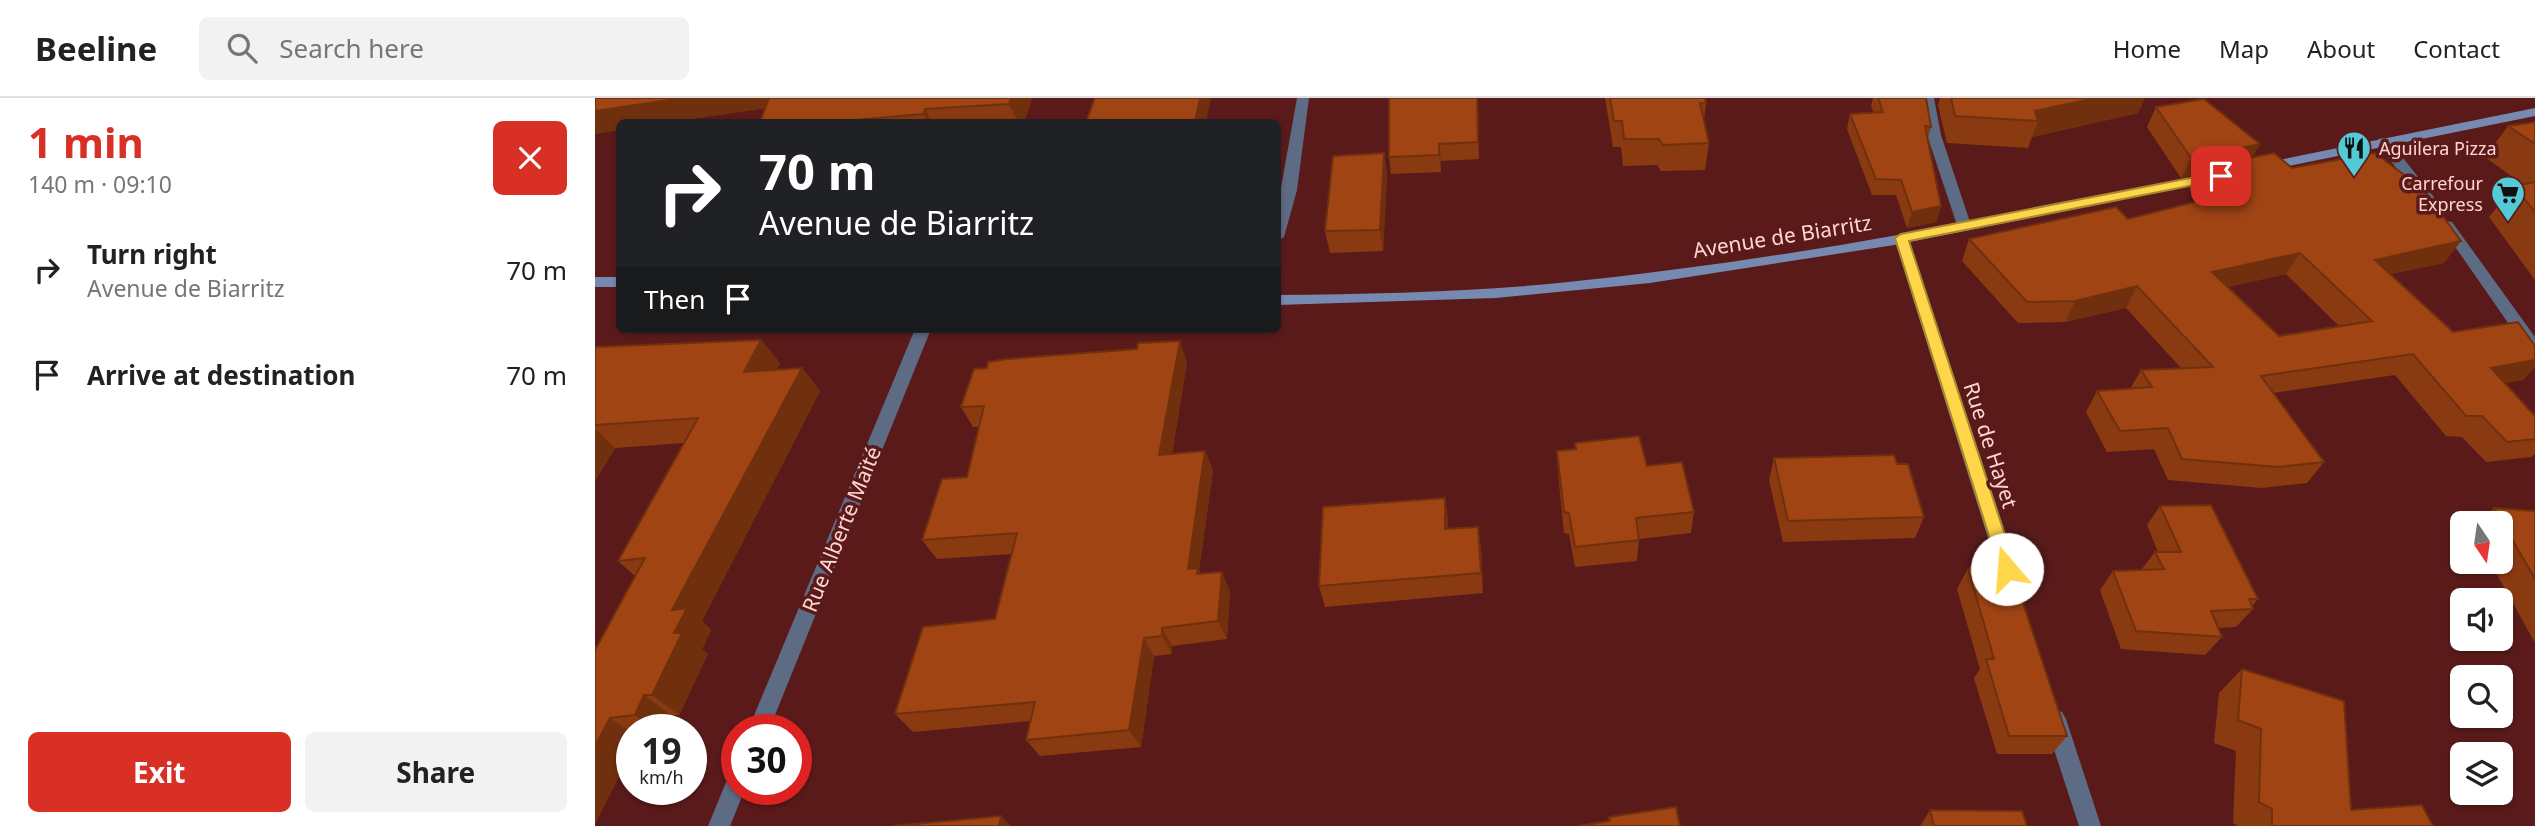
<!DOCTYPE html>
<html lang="en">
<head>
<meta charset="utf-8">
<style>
	:root { --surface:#fff; --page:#f2f2f2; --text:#222; --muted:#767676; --line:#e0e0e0; --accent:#d93025 }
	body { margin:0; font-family:"Noto Sans",sans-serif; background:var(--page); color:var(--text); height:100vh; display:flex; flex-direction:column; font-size:26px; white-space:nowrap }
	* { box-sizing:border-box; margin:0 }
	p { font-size:23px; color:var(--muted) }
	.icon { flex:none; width:38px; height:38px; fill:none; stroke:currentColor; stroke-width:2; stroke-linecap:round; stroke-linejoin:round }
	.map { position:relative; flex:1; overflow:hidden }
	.side { display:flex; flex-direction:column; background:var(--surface); width:595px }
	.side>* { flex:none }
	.banner { position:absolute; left:21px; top:21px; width:665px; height:214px; border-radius:10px; box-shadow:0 2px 5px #0004; background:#202124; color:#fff; overflow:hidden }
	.needle { width:46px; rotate:167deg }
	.controls { position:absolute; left:1855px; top:413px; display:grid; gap:14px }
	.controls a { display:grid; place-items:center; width:63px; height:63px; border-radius:10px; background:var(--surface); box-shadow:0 2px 5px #0004; font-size:35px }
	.speed { position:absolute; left:21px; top:616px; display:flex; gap:14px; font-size:35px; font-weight:700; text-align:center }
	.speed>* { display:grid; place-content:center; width:91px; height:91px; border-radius:50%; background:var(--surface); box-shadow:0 2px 5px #0004; line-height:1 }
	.speed small { font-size:18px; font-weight:400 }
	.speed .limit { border:10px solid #d22; background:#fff; color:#111 }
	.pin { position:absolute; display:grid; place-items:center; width:60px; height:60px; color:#fff; margin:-30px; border-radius:14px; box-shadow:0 4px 10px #0006 }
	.me { position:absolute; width:77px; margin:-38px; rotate:342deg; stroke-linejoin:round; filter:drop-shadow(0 0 5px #0008) }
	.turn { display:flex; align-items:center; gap:24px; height:147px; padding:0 28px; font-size:32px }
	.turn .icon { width:91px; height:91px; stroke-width:2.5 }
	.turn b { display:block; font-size:49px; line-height:60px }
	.then { display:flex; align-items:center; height:66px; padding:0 28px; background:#0003; gap:14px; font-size:26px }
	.round { display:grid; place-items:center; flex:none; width:74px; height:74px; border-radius:10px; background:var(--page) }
	.head { display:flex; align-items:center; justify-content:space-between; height:119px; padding:0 28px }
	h1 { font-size:42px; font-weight:700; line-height:52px; color:var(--accent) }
	.primary-button { display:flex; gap:14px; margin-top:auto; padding:14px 28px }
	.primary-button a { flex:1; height:80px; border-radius:10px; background:var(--accent); color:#fff; font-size:28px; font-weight:700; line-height:80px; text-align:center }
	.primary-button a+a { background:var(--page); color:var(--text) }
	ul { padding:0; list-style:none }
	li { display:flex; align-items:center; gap:21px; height:105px; padding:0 28px }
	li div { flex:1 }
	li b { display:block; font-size:26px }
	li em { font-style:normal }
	header { display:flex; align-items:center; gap:42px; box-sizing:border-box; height:98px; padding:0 35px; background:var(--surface); border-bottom:2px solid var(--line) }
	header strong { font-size:33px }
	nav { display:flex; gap:38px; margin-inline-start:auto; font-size:24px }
	.search { width:490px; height:63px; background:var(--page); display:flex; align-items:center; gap:18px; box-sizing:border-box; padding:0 24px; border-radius:10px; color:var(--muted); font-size:26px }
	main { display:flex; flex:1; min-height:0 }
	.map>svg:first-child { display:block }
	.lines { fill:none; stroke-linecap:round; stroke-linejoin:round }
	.minor { fill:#5e6b84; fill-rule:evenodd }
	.tertiary { fill:#5e6b84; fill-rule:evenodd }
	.secondary { fill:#768ab1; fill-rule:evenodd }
	.wall { fill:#8a3a11; fill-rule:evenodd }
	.shaded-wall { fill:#70300e }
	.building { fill:#a04414; stroke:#70300e; stroke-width:2; fill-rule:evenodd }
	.route { fill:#ffd54a; stroke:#a68a30; stroke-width:2 }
	.labels { text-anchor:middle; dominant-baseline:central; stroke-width:7; stroke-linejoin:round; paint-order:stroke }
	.far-poi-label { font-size:18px; fill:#ffd5d2; stroke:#5a1a1a; text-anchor:start }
	.street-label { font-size:21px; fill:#ffd5d2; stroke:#5a1a1a }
</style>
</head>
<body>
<header>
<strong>Beeline</strong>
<div class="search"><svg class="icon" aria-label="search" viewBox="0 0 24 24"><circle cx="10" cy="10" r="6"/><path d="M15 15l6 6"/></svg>Search here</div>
<nav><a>Home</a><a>Map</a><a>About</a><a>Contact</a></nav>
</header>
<main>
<section class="side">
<div class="head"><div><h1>1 min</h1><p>140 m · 09:10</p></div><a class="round" style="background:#d93025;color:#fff"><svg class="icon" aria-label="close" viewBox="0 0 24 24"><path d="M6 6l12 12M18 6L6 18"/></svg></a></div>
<ul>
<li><svg class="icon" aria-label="right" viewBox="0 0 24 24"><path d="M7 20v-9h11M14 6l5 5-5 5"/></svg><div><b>Turn right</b><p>Avenue de Biarritz</p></div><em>70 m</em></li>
<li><svg class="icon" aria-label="arrive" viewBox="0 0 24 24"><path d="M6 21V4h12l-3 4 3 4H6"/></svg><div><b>Arrive at destination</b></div><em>70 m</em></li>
</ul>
<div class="primary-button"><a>Exit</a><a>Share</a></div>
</section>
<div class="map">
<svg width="1940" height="728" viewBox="0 0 1940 728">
	<rect width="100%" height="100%" fill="#5a1a1a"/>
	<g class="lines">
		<path class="minor" d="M702,0H714L702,92L689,139L682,143V112Z
			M1327,0H1339L1346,37L1376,127L1374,130H1364L1362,127L1332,37Z
			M1306,135L1313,140L1429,491L1426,497L1419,499L1412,497L1409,491L1299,140Z
			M320,231H336L174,632H153Z
			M1460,611L1467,614L1471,621L1506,728H1484L1449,621L1453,614Z
			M142,674V691H150L135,728H113L134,677Z"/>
		<path class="tertiary" d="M1788,40L1793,41L1839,99V105H1829L1783,47V41Z
			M1852,123L1857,124L1940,239V257L1934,255L1845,127Z"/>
		<path class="secondary" d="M1940,10V18L1669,73L1662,69L1669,65Z
			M1621,75L1628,79L1626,82L1299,147L1055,185L901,200L682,207V197C780,196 877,194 973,184C1191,162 1407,119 1621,75Z
			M0,179H24V189H0Z"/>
	</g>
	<path class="wall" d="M0,0H437L429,24H165L170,10L76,24H24V32L0,36Z
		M883,0L884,61L846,63V74L796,76L794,59Z
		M1010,0H1110L1111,5L1109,23L1114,45L1110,72L1066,73L1062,67L1028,68L1026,49H1018Z
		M1278,0H1331L1336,29L1333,40L1346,108L1341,124L1312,130L1301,97H1277L1252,31L1255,16L1279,15L1276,8Z
		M1345,0H1550L1543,15L1437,39L1433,50L1352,45L1343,7Z
		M1561,9L1665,46L1657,60L1697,70L1866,143L1849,165L1795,176L1858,234L1940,248V269L1928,282L1909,285L1940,318V356L1936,359L1891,364L1867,339L1851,338L1800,277L1678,295L1729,364L1712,385L1667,390L1573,382L1559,351L1512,354L1491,314L1502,293L1535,291L1546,272L1586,270L1531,210L1470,224L1423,225L1367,163L1374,141L1533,121L1602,103L1594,91L1601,76L1586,80L1552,29ZM1691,176L1744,228L1684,238L1633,189Z
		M1940,24V182L1894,119L1919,88L1927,86L1890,59L1913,28Z
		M789,55L792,76L788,153L735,155L730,133Z
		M166,242L185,265L181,272L207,270L225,293L107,523L116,532L107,551L113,556L84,617H76L70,632H37V653L0,726V552L40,478L23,463L89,345L20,350L0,383V249Z
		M592,264L577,356L610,353L618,373L604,472L606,476L627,474L635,494L632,541L577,548V556L559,558L546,649L445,658L431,642L435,623L318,634L300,616L400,521L417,456L342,461L327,442L372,379L384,329H378L366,309Z
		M980,345L1052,368L1099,414L1096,435L1044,441L1042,463L980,469L974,436L969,435L963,375L962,353L980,351Z
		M1179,360L1302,366L1329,419L1320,440L1188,444L1174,382Z
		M850,400L853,431L886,450L888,495L730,509L724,488Z
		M1565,408L1663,501L1657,508L1658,511L1641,529L1623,530L1627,539L1610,557L1526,551L1505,492L1518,473L1546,472L1560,454H1563L1552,427Z
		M1899,410L1940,413V545L1895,464H1906V425H1883Z
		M1373,470L1472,638L1457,656H1402L1379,580L1385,571L1362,491Z
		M1647,571L1756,712L1838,728H1643L1638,725L1641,653L1619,645L1624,595Z
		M1335,712L1432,728H1325Z"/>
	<path class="shaded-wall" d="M88,0H236L76,24H24V32L0,36V13Z
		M416,0H437L429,24H423L414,6Z
		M605,0H616L611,24H600Z
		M882,0H883L884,61L883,44Z
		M1500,0H1550L1543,15L1437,39L1443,23L1440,13Z
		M330,11L337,24H333L328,16Z
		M844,46L846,63V74L844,57Z
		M1665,46L1654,66L1605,70L1601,76L1586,80L1596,60Z
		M789,55L792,76L788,153L785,132Z
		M1346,108L1341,124L1312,130L1317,114Z
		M1866,143L1849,165L1764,183L1780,162Z
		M1705,155L1691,176L1605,195L1617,174Z
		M1542,188L1531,210L1470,224L1480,203Z
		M166,242L185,265L168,297L149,274Z
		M585,243L592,264L573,377L564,357Z
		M1940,262V269L1928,282L1876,291L1896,270Z
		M207,270L225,293L107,523L116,532L107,551L113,556L84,617L57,597L79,535L77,512Z
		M0,331L20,350L0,383Z
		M610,353L618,373L604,472L612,489L593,471Z
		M850,400L853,421V452L850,431Z
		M883,429L886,450L888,495L886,475Z
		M627,474L635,494L632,541L623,523Z
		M567,530L577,548V556L567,538Z
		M549,540L559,558L546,649L534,632Z
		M49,597L76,617L70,632H60L40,617Z
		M15,620L37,635V653L0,726V648Z
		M406,718L416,728H404Z"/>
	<path class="building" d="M0,0H88L0,13Z
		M174,0H416L414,6L330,11L328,16L237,24H165Z
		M500,0H605L600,24H491Z
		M794,0H882L883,44L844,46V57L794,59Z
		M1015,0H1110L1111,5H1105L1114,45L1068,47L1064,41H1029L1027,23H1019Z
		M1283,0H1331L1336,29L1330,28L1346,108L1317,114L1306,82L1281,81L1255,16L1288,14Z
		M1356,0H1500L1440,13L1443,23L1360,18Z
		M1609,1L1665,46L1596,60L1561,9Z
		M1940,24V46L1913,28Z
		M789,55L785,132L730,133L738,58Z
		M1679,55L1697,70L1780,55L1829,92L1866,143L1780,162L1858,234L1923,224L1940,248V262L1896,270L1940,318V341L1912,344L1887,318H1871L1818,256L1666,278L1729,364L1683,369L1587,361L1573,330L1525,333L1502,293L1557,289L1546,272L1618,269L1542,188L1480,203L1432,204L1374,141L1521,109L1533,121L1624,98L1605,70ZM1705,155L1777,223L1684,238L1617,174Z
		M1940,84V114L1919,88Z
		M166,242L149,274L207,270L77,512L92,510L79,535H87L57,597H49L40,617L15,620L0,648V552L50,460L23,463L103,320L0,327V249Z
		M585,243L564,357L610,353L593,471L603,470L602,476L627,474L623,523L567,530V538L549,540L534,632L431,642L440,604L300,616L328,529L400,521L422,435L327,442L347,381L372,379L389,308L366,309L379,271L392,270L393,264L412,261L542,251L543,245Z
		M1044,338L1052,368L1087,364L1099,414L1041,420L1044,442L980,449L974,415L969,414L962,353L981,351L980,345Z
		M1299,357L1302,366H1313L1329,419L1193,423L1179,360Z
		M850,400V431L883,429L886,475L724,488L728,409Z
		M1616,407L1663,501H1654L1658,511L1616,513L1627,539L1541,533L1518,473L1569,471L1560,454H1586L1565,408Z
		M1899,410L1940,413V481Z
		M1416,469L1472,638H1414L1391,561H1399L1373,470Z
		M1647,571L1749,603L1756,712L1827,707L1838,728H1677V711L1664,704L1666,631L1643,622Z
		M1081,709L1085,728H983L1015,723L1014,719Z
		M1335,712L1427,713L1432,728H1339Z
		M406,718L404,728H298Z"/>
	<path class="route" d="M1626,74L1630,75V81L1314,143L1421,471L1418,476H1406L1300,140L1306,136Z"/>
	<defs>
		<g id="restaurant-pin" transform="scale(1.75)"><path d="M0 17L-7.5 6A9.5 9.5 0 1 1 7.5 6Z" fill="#52cbd7" stroke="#5a1a1a"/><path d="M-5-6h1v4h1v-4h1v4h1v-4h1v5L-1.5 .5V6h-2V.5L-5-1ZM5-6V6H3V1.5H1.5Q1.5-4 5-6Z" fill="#111"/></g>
		<g id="supermarket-pin" transform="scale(1.75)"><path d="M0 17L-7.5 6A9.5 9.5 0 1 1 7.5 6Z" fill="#52cbd7" stroke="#5a1a1a"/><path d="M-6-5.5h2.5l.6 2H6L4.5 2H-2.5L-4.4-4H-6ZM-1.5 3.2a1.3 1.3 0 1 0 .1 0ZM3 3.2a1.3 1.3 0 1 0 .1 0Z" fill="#111"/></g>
	</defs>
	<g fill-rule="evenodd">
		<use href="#restaurant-pin" x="1759" y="50"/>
		<use href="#supermarket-pin" x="1913" y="95"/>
	</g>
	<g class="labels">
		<g class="far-poi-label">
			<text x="1784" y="50">Aguilera Pizza</text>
			<text x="1888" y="85" text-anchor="end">Carrefour<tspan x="1888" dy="21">Express</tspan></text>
		</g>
		<g class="street-label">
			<text transform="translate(1187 138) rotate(-9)">Avenue de Biarritz</text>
			<text transform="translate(1396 347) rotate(72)">Rue de Hayet</text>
			<text transform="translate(246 431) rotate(-68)">Rue Alberte Maïté</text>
		</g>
	</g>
</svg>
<div class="controls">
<a><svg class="needle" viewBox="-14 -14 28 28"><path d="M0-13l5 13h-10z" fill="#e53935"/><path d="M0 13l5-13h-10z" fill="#767676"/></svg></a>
<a><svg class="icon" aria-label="sound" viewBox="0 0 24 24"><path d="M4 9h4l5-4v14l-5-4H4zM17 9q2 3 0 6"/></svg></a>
<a><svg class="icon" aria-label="search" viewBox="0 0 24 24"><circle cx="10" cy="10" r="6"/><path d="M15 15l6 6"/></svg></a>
<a><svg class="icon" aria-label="layers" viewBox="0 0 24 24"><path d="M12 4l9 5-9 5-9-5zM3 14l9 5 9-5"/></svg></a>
</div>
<div class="speed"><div>19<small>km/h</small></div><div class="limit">30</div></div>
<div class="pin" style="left:1626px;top:78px;background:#d93025"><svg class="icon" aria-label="arrive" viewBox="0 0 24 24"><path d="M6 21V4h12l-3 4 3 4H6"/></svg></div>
<svg class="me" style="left:1412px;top:471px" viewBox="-20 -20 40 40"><circle r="19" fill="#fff"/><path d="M0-13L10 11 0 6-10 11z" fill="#ffd54a"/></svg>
<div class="banner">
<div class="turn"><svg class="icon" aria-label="right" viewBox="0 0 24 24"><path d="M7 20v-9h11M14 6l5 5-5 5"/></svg><div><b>70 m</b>Avenue de Biarritz</div></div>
<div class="then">Then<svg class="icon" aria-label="arrive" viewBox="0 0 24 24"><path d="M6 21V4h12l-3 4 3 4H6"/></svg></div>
</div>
</div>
</main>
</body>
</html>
